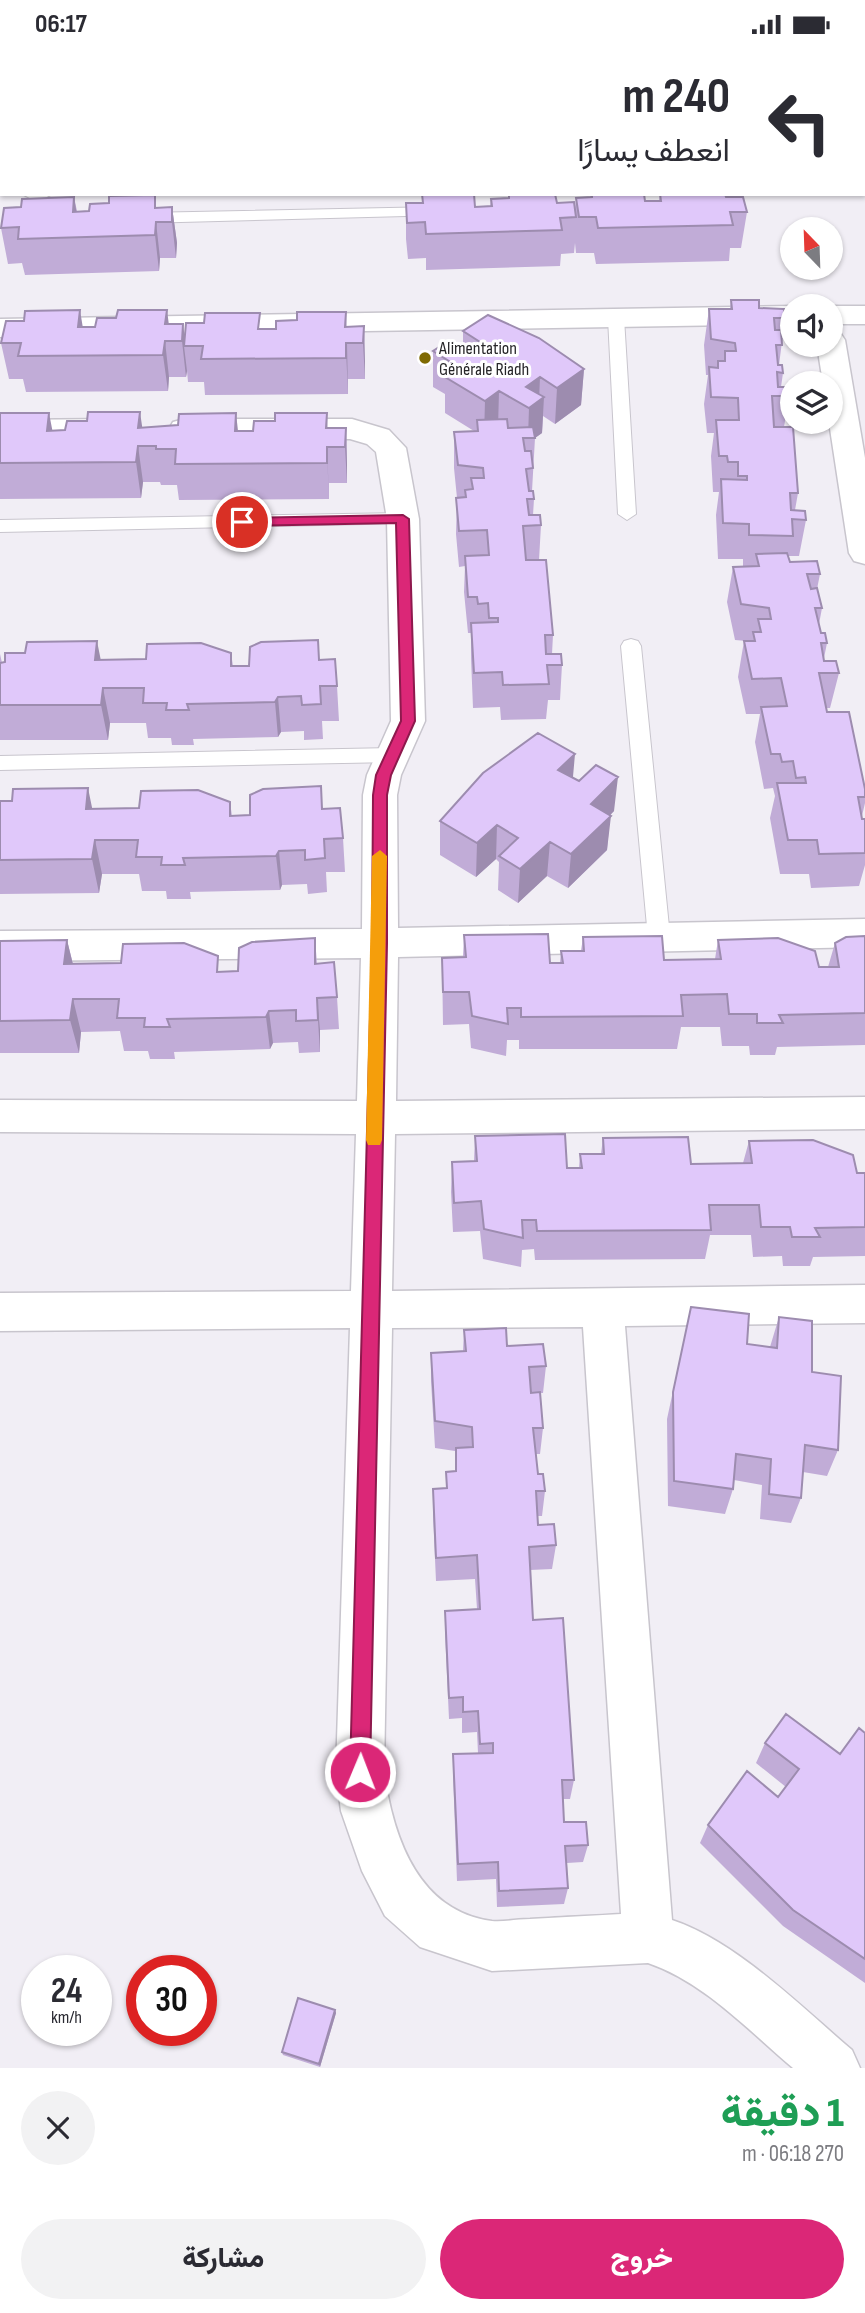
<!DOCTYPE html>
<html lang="ar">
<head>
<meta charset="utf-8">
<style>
	:root { --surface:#fff; --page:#f2f2f3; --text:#2b2b33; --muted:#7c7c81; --accent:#db2777 }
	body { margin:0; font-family:"Sofia Sans Condensed",Vazirmatn,sans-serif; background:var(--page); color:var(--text); direction:rtl; height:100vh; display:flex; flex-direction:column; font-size:26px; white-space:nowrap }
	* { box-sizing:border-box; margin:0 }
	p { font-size:23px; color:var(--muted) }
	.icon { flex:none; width:38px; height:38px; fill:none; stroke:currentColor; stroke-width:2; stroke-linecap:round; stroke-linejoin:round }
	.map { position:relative; height:2019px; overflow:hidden; direction:ltr }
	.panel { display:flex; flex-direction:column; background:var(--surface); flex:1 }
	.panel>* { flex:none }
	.top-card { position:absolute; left:0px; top:0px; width:866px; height:147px; box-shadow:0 2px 5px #0004; direction:rtl; background:#fff; color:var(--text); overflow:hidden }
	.needle { width:46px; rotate:337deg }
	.tools { position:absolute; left:780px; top:168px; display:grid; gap:14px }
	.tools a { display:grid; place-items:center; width:63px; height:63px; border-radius:50%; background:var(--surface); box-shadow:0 2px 5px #0004; font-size:35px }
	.speed { position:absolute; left:21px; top:1906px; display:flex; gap:14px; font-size:35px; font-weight:700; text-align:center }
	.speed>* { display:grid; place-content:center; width:91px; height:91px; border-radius:50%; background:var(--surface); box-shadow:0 2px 5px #0004; line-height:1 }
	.speed small { font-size:18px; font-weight:400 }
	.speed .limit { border:10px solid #d22; background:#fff; color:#111 }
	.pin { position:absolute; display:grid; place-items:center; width:60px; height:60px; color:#fff; margin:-30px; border:4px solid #fff; border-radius:50%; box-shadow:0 2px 7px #0007 }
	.me { position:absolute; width:77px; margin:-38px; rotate:1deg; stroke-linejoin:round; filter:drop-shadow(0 0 5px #0008) }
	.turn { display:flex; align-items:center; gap:24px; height:147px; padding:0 21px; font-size:32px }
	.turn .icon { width:91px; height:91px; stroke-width:2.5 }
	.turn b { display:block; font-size:49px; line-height:60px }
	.round { display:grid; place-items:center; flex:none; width:74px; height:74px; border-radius:37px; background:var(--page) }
	.summary { display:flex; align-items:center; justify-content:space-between; height:119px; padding:0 21px }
	h1 { font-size:42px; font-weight:800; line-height:52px; color:#1e9e55 }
	.cta { display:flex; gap:14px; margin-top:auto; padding:14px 21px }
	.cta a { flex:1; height:80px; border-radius:42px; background:var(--accent); color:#fff; font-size:28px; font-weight:800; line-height:80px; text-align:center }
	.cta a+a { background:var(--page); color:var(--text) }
	.status { display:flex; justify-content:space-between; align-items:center; height:49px; padding:0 35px; background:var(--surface); direction:ltr }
	.status svg { height:19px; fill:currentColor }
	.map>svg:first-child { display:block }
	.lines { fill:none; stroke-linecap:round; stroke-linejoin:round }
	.lane-casing { stroke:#c8c5cd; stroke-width:2 }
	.street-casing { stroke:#c8c5cd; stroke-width:3 }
	.lane { fill:#fff; fill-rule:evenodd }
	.street { fill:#fff; fill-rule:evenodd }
	.wall { fill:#c1acd7 }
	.shaded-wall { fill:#9d8caf }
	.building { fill:#e0c8fa; stroke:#9d8caf; stroke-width:2 }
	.route { fill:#db2777; stroke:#8e194d; stroke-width:2 }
	.slow { fill:#f59e0b }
	.poi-dot { fill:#7f6a03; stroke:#fff; stroke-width:2.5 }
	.labels { text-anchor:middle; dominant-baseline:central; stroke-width:6; stroke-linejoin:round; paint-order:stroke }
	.far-poi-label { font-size:18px; fill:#262528; stroke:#fff; text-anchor:start }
</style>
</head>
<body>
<div class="status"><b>06:17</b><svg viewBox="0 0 49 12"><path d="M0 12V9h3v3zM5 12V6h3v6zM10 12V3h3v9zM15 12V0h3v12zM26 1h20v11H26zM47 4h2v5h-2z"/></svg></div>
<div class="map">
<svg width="865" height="2019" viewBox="0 0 865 2019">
	<rect width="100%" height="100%" fill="#f1eef5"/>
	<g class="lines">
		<g class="lane-casing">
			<path id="lane" d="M0,0H10V2H2V6Z
				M102,0H119L101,2Z
				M353,0H367V2H353Z
				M532,0H548L549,2H533Z
				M654,0H670L671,2H655Z
				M841,0H857L858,2H842Z
				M864,7H865V15H864Z
				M0,55H2V114L0,113Z
				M22,145H43L73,161L65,166L59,164Z
				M438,158L446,163L444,166L143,174L135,169L143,164Z
				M616,264L624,269L636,465L627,471L618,465L608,269Z
				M403,464L410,466L412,470L410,474L0,483V471Z
				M631,590L638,592L641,597L670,888L667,894L659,897L651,894L648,888L621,597L624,592Z
				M393,699L400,701L403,706L400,711L393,713L0,721V707Z"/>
		</g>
		<g class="street-casing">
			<path id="street" d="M793,257V275L0,288V270Z
				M831,257H865V275H831Z
				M831,282L841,285L845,291L865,409V515L854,512L849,504L829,373L831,334H823L817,296H831Z
				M117,370L128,373L132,380L128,387L117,390L0,391V371Z
				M184,370H352L389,381L406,399L419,470L425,672L401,726L397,746L398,879L865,870V898L398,908L396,1052L865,1048V1080L395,1085L392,1242L865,1236V1274L625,1277L672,1871C736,1892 800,1957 852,2001L860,2019H793C749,1982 704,1933 648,1914L492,1922L420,1898L385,1867L362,1822L341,1762L336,1723L350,1279L0,1282V1244L351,1242L356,1085L0,1083V1051L357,1052L361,909L0,912V882L362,880L363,746L367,726L391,672L387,470L376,403L367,395L350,390H184L173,387L169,380L173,373ZM583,1278L621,1865C591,1867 560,1868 530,1870C518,1870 504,1873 492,1872C417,1862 393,1787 384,1723L392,1279Z"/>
		</g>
		<use href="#lane" class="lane"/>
		<use href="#street" class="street"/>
	</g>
	<path class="wall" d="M61,0H82L79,2H65Z
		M412,0H536L539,2H412Z
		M706,0H827L830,2H706Z
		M864,25H865V120L864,119Z
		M422,145L475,158L490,157L491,150L509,149V145L557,154L575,159L576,149L590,148L591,145H644L645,152H659L660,145L726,148L747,163L741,199H730L729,212L596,215L594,204H576L575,194L574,204L561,205L560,217L426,221V209L408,210L406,190V154H422Z
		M74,148L77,162H89L109,154L157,158H172L177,194L176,209H160L159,222L25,226L22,214L8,215L1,179L21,158Z
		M731,251L759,259L785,269L779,316L783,324L781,338L789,347L784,378L798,444L795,461L806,471L799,507H789V509L790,513L820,525L817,540L822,559L819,575L821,584L827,594L824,609V612L839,624L830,659H826L827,663L865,740V754L862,767V770H865V816L859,837L811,839L809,825H780L770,769L775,747L773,739L764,740L755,693L760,665H746L738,628L744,592H747L735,591L727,553L733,518L743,517V510H718L716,466L719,443H713L711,407L714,384H707L704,355L708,326H706L704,296L709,260H730Z
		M168,275L185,286L261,280L364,277L365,330H348V345L205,346L204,333H188L187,322L186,328H169L168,342L26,343L23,330H9L1,294L83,278Z
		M463,282L584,320L581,356L555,375L543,367L542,384L535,389L532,442L534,450L533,466L541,476L539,511L553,586L552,605L562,616L560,651H548L546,670L501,671L500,658L473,659L471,609V584H468L464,543L465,517L459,518L456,485L457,449L454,419V383L474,382L445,364V345L433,338V302H463Z
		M0,364L53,382L142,378L238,382L346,379L347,415V434H329V450L179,451L177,436H161L160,433H143L141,449L0,450Z
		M231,604L233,617H249L319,611L337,637L339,672H322L323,690L304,691V682L281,683L278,688L193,690L194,696H172L171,689H148L146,674H110L108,691H0V605L2,614L146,610Z
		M573,729L614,762L610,766L607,801L568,839L547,827L518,854L498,841L499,813L496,810L476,828L440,806V772Z
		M0,752L92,760L139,759L230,753L232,767L323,760L343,789L345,823H326L327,843L308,845L307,835L282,836L280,841L190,843L191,850H167L166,842H142L139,825H102L99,844L0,845Z
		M464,886L550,914H560L561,902H581L583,888L664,911L715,910L718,891L819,918H828L835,894L865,887V996L777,998L775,1006H750L749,997H722L720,978H681L677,1000H519V991H507L506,1007L471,999L469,975L443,976L442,909L463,908Z
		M315,889L317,915L337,948L339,980L320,981V1003L299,1004L298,993L273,994L270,1000L174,1003L175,1010H150L148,1002H124L120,982L81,983L79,1004H0V892L67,891L73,915L220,923L238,922Z
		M475,1087L567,1119H579L580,1105H601L603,1089L691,1115L743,1114L749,1092L857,1124H865V1122V1207L813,1208L810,1217H783L782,1207L753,1208L751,1186H710L705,1210L535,1211L534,1200L522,1201L521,1218L483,1210L480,1182L453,1183L451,1143L452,1113L474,1112Z
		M691,1258L747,1295L770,1298L779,1268L812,1323L838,1401L827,1427L803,1423L801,1449L791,1474L760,1470L762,1436L734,1431L733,1440L725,1465L668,1457L667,1370Z
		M464,1281L507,1297L546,1317L543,1344H540L543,1379L540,1405H536L538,1425L545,1442L542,1467H538V1476L556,1496L552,1520L530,1521L533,1571L574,1731L570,1750H563L564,1773L588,1796L583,1813L567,1814L568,1839L564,1855L497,1858L496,1830L457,1832L453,1725V1705L478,1704L477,1683L462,1684V1669L449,1670L445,1584V1562L477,1560L475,1530L436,1532L433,1465V1440L446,1439V1423L455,1422V1402L435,1399L431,1332V1304L463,1302Z
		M865,1684V1934L783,1877L700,1794L708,1776L778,1748L786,1738L756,1714L765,1694L840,1705Z
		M335,1961L336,1964L320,2018L283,2006L282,2003Z"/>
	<path class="shaded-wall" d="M72,0H82L79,2H72Z
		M280,0H317V2H278Z
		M74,148L80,184L73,163Z
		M172,158L177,194L176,209L172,173Z
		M156,173L160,209L159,222L155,186Z
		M80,261L86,298L78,278Z
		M167,261L171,292L165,275Z
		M346,263L347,294L348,345L345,278Z
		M183,275L186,297H184L187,322L186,328L182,292Z
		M364,277L365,314V330L363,294Z
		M165,292L169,328L168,342L163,306Z
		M584,320L581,356L555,375L557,339Z
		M540,328L539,352L544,348L542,384L535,389H528L529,359L526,338Z
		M499,342L498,379L484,388L485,352Z
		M140,363L145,397L138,379Z
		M49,364L56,400L47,382Z
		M236,364L240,400L235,382Z
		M327,364L328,398H327L329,450L326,379Z
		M346,379L347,415V434L345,398Z
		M138,397L143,433L141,449L136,413Z
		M97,592L104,627L95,611Z
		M103,639L110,674L108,691L101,656Z
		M278,648L281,683L278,688L275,653Z
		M575,705L572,739L558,721Z
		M618,728L614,762L598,779L611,767L607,801L568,839L571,805L591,755Z
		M88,739L95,773L86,760Z
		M497,776L496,810L476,828L477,794Z
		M95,791L102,825L99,844L92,810Z
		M550,793L547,827L518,854L520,820Z
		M279,802L282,836L280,841L276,807Z
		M67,891L75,924L64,915Z
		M317,949L320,981V1003L318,971Z
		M73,950L81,983L79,1004L70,971Z
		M269,962L273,994L270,1000L266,968Z
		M335,1961L336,1964L320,2018L319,2015Z"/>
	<path class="building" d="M205,0H275L272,2H202Z
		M445,0H536L539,2H448Z
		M749,0H827L830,2H752Z
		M864,25H865V79H864Z
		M422,145H474L475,158L492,157L491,150L509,149V145H555L557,154L574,153L576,168L560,169L562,181L426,185L425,173L407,174L406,154H423Z
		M592,145H644L645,152H661L660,145H725L726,148H743L747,163H730L733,176L598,179L596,168H579L576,149L592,148Z
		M155,146V159L172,158V173H156L155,186L18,190L19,178L1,179L4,159L21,158L22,150L74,148L73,163L89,162L90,155L109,154V147Z
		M731,251H759V259L784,260L785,269H774L775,281H781L782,296H776L778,316H782L783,324L777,323L778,338H788L789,347H772L774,378H793L798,444H790L791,461L805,462L806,471L792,470L793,487L749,486V475L723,474L721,430L747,431V427H738V413H728L727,407H719L716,371H739L738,349L711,348L709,318L718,319V312H725V302H736L735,294L711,290L709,260H732Z
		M80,261L78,278H95L97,269H116L118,261H167L165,275H183L182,292H165L163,306L18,307L21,294H1L6,272H24L25,262Z
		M297,263H346L345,278L364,277L363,294H346V309L201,310L203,297H184L186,274H204L205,264H260L258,280H276V272L297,271Z
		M488,266L539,289L584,320L557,339L540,328L526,338L544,348L529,359L499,342L485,352L445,328L460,319L433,302L447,293L465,303L480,293L463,282Z
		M88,363H140L138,379L178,376L179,365L236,364L235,382H253L254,372H275V364H327L326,379H346L345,398H327V414L175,415L176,400H156V397H138L136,413L0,414V364H49L47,382L65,381L67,372H87Z
		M507,370L508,379L533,378L535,389H523L525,402H531L533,419L526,420L529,442H533L534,450H527L529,466H540L541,476L523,477L526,511H546L553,586H545L546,605H561L562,616H547L549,635L503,636L502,623L474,624L471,574L498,573V569H489L488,554L478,555L477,548H468L465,507L489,506L487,481L459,482L456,449L466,448L465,441L473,440L471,429H484L483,419L458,416L454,383L478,382L477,371Z
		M787,504L790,513L817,512L820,525H807L811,540L817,539L822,559H815L821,584H825L827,594H821L824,612H836L839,624H819L827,663H849L865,740V748H858L862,770H865V804L819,805L817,791H788L777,734H806L805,728L796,729L793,712L782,713L780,705H771L761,658L787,657L781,629L752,630L744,592H755L753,583H761L758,570H771L769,559L741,555L733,518L759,517L756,505Z
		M318,591L319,611L335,610L337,637H320L321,655L302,656L301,647L278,648L275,653L187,655L189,661H166L167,654H143L144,639H103L101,656H0V614L5,613V604H25L27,593L97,592L95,611L146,610L147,595L201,594L231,604V617H249L250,598L261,593Z
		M538,684L575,705L558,721L579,732L596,716L618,728L591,755L611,767L571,805L550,793L520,820L499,807L518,789L497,776L477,794L440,772L483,724Z
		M321,737L322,760L340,759L343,789L324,790L325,809L305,811V801L279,802L276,807L183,809L185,816H161L162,808H136L138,791H95L92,810L0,811V752H12L13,740L88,739L86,760L139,759L141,742L198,741L230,753V767L250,766V746L263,740Z
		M548,885L550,914H563L561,902H584L583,888L662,887L664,911L721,910L718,891L778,889L815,902L819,918H839L835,894L846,888L865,887V964L779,966L783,974H757V965H729L727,945L681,946L683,967L521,968V959H507L508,975L472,967L469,943H443L442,909L466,908L464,886Z
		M315,889V915L334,913L337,948L317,949L318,971L296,972V961L269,962L266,968L167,970L170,978H144L145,969H117L119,950H73L70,971L0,972V892L67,891L64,915L121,914L123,895L184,894L218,907L217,923L238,922L239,899L252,893Z
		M565,1085L567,1119H582L580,1105H604L603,1089L688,1088L691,1115L752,1114L749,1092L813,1091L853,1106L857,1124H865V1178L815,1179L820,1188H792L790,1178H761L759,1156H709L711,1181L537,1182L536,1171H522L523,1189L484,1180L481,1152L454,1154L452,1113L477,1112L475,1087Z
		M691,1258L749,1265L747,1295L777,1299L779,1268L812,1272V1323L841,1327L838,1401L805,1396L801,1449L769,1445L771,1410L736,1405L733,1440L674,1432L673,1343Z
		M506,1279L507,1297L543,1295L546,1317L529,1318L531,1344L540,1343L543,1379H533L538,1425H543L545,1442H536L538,1476L554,1475L556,1496L529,1498L533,1571L563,1569L574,1731H562L564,1773H586L588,1796L565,1797L568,1839L499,1842L498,1813L458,1815L453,1705L493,1704V1694L480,1695L478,1662L463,1663V1648L449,1649L445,1562L480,1560L477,1506L436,1509L433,1440L447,1439L446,1423L456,1422V1399L473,1398L472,1378L435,1372L431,1304L466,1302L464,1281Z
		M786,1665L840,1705L859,1679L865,1684V1910L793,1861L708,1776L747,1722L778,1748L799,1720L765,1694Z
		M298,1949L335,1961L319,2015L282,2003Z"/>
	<path class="route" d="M403,466L409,470L415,672L391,726L387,746V894L370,1723L367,1730L360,1733L353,1730L350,1723L372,894L373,746L376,726L401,672L396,474L242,477L235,473L242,469Z"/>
	<path class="slow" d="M380,801L387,807L382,1091L380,1096H368L366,1091L372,807Z"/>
	<circle class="poi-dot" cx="425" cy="309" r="7"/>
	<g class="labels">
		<g class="far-poi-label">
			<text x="439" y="299">Alimentation<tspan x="439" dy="21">Générale Riadh</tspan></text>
		</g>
	</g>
</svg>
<div class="tools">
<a><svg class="needle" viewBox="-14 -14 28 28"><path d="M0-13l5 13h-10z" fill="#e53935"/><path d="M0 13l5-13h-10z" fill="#7c7c81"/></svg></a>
<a><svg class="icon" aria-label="sound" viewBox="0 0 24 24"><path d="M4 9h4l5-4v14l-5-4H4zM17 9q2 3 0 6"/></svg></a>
<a><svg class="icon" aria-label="layers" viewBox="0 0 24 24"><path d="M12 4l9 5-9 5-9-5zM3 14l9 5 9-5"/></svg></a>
</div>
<div class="speed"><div>24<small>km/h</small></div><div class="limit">30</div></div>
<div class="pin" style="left:242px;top:473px;background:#d93025"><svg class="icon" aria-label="arrive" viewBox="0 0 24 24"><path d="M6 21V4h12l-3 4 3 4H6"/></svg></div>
<svg class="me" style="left:360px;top:1723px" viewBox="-20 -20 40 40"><circle r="17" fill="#db2777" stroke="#fff" stroke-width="3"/><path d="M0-11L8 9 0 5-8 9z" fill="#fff"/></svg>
<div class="top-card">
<div class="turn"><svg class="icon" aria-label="left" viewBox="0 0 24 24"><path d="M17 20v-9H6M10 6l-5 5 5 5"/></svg><div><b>240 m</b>انعطف يسارًا</div></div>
</div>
</div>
<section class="panel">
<div class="summary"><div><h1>1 دقيقة</h1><p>270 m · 06:18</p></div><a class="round"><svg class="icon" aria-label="close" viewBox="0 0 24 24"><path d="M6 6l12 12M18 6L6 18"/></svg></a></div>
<div class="cta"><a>خروج</a><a>مشاركة</a></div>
</section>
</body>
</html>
